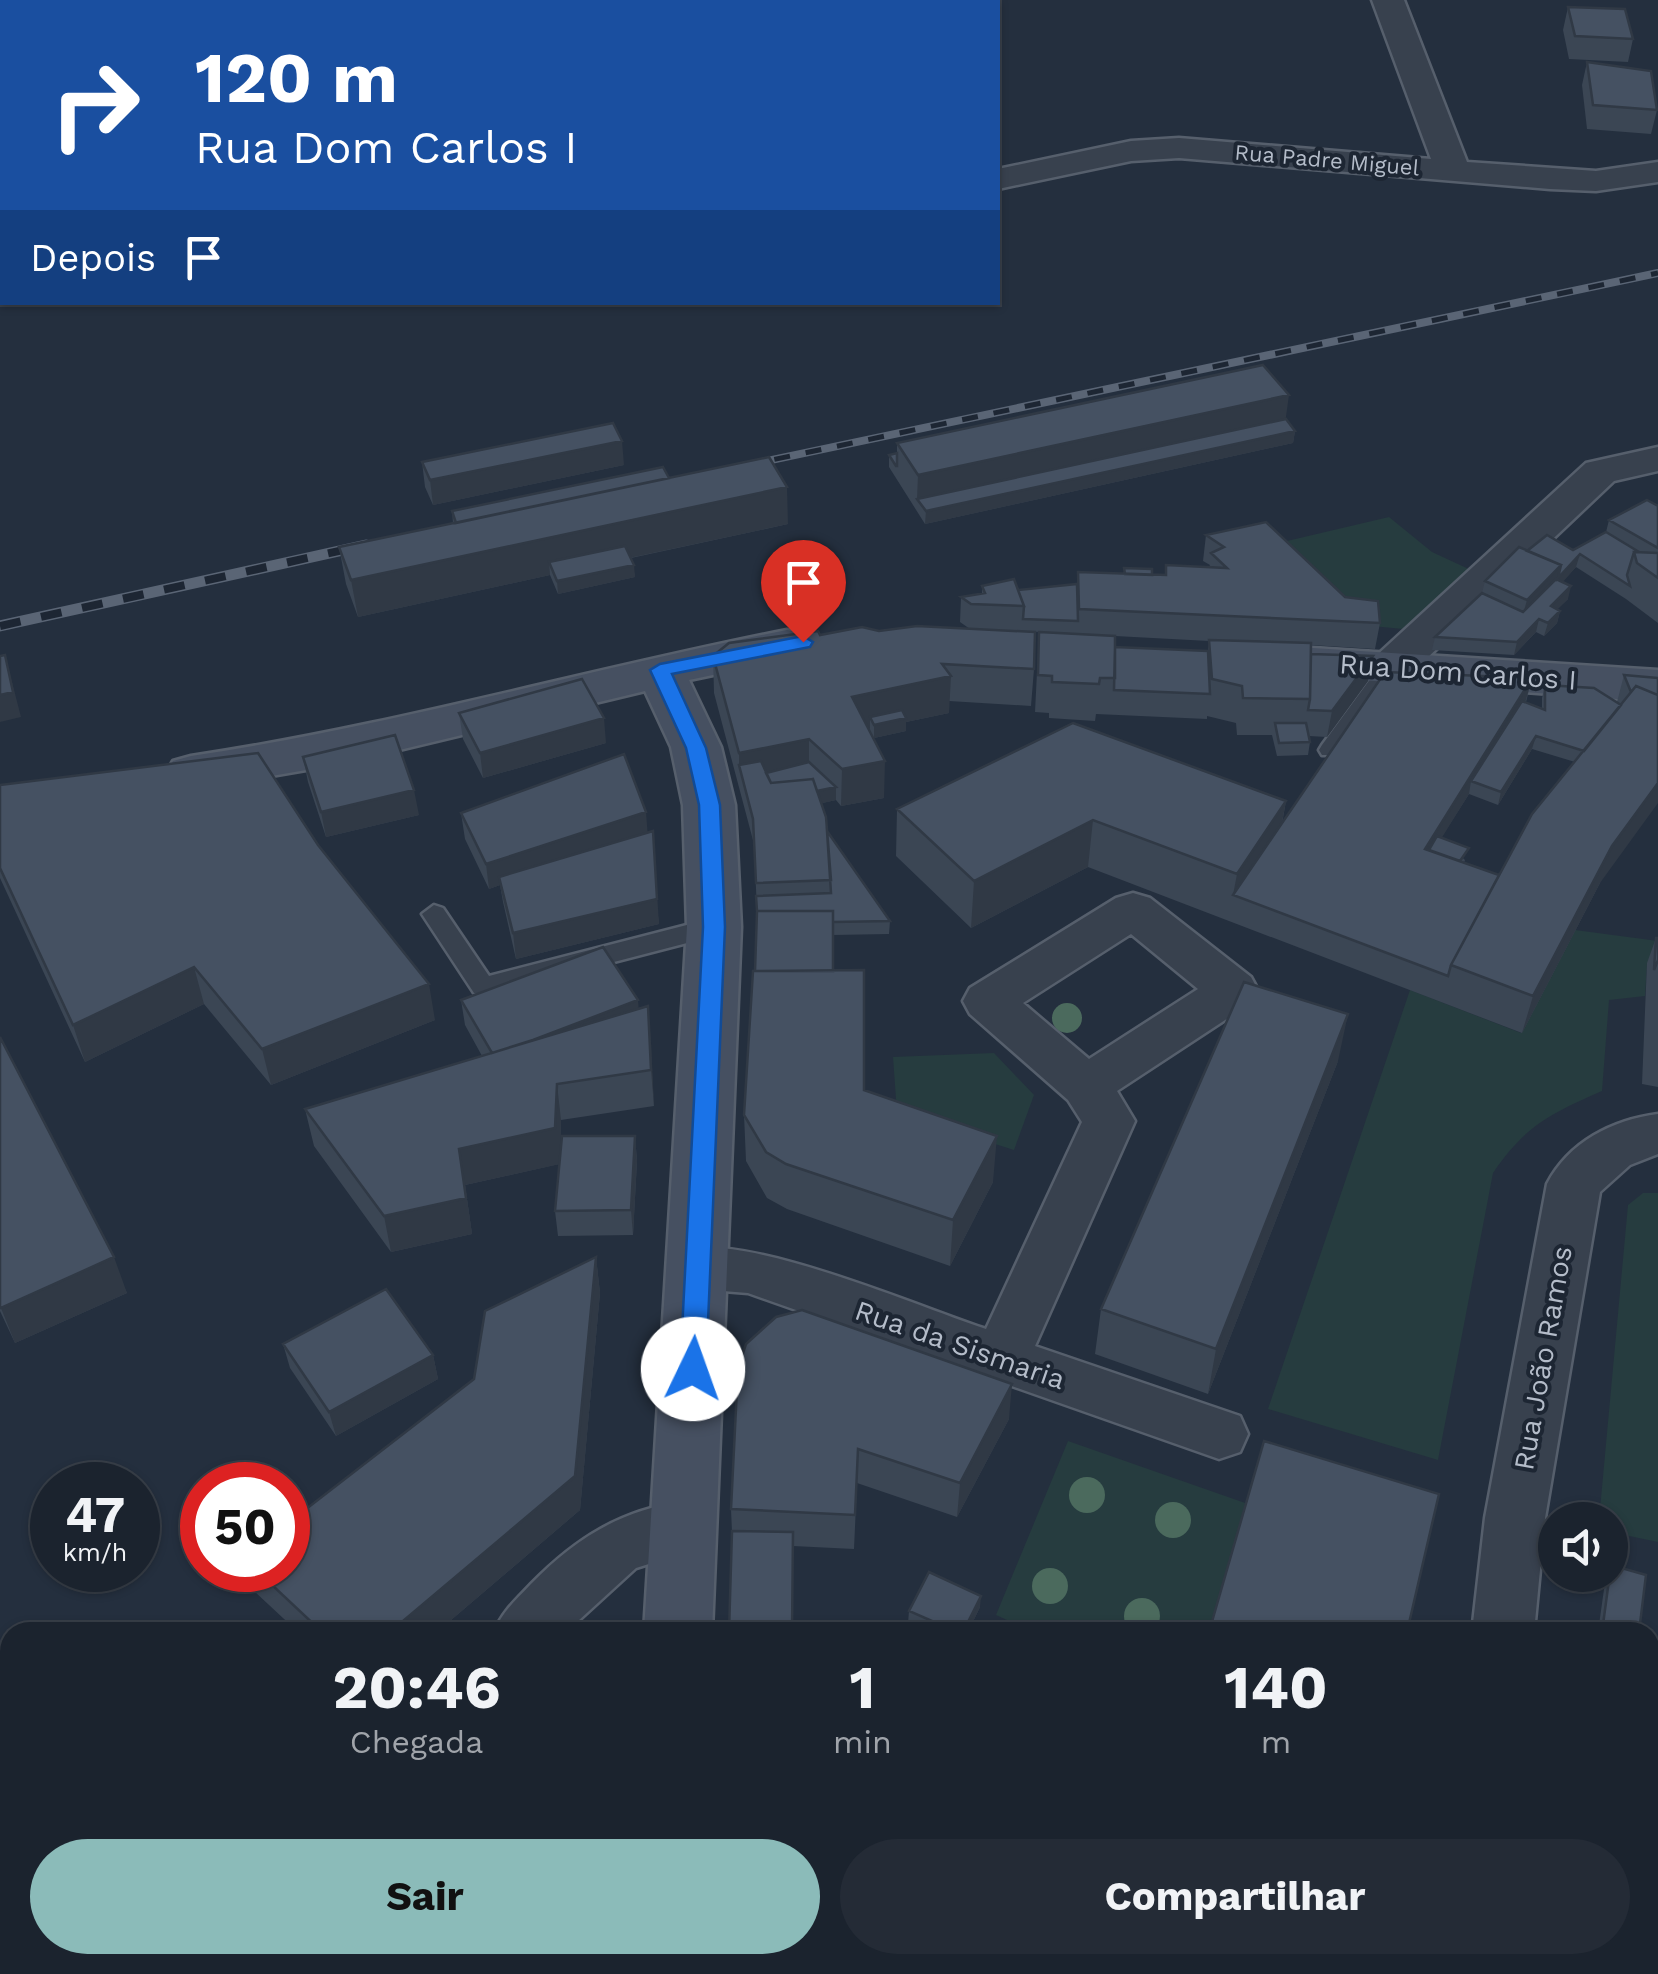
<!DOCTYPE html>
<html lang="pt">
<head>
<meta charset="utf-8">
<style>
	:root { --surface:#1b232e; --page:#242b36; --text:#f1f3f6; --muted:#a0a4aa; --line:#39404a; --accent:#8bbbb9 }
	body { margin:0; font-family:"Work Sans",sans-serif; background:var(--page); color:var(--text); height:100vh; display:flex; flex-direction:column; font-size:38px; white-space:nowrap }
	* { box-sizing:border-box; margin:0 }
	p { font-size:32px; color:var(--muted) }
	.icon { flex:none; width:55px; height:55px; fill:none; stroke:currentColor; stroke-width:2; stroke-linecap:round; stroke-linejoin:round }
	.map { position:relative; flex:1; overflow:hidden }
	.sheet { position:absolute; left:0px; top:1622px; width:1660px; height:352px; display:flex; flex-direction:column; background:var(--surface); border-radius:30px 30px 0 0; box-shadow:0 2px 8px #0004,0 0 0 2px var(--line) }
	.sheet>* { flex:none }
	.banner { position:absolute; left:0px; top:0px; width:1000px; height:305px; box-shadow:0 2px 8px #0004,0 0 0 2px var(--line); background:#1a4fa0; color:#fff; overflow:hidden }
	.fabs { position:absolute; left:1538px; top:1502px; display:grid; gap:20px }
	.fabs a { display:grid; place-items:center; width:90px; height:90px; border-radius:50%; background:var(--surface); box-shadow:0 2px 8px #0004,0 0 0 2px var(--line); font-size:50px }
	.speed { position:absolute; left:30px; top:1462px; display:flex; gap:20px; font-size:50px; font-weight:700; text-align:center }
	.speed>* { display:grid; place-content:center; width:130px; height:130px; border-radius:50%; background:var(--surface); box-shadow:0 2px 8px #0004,0 0 0 2px var(--line); line-height:1 }
	.speed small { font-size:25px; font-weight:400 }
	.speed .limit { border:15px solid #d22; background:#fff; color:#111 }
	.pin { position:absolute; display:grid; place-items:center; width:85px; height:85px; color:#fff; margin:-102px -42px; border-radius:50% 50% 50% 0; rotate:-45deg; box-shadow:0 0 10px #0007 }
	.pin .icon { rotate:45deg }
	.me { position:absolute; width:110px; margin:-55px; rotate:3deg; stroke-linejoin:round; filter:drop-shadow(0 0 8px #0008) }
	.turn { display:flex; align-items:center; gap:35px; height:210px; padding:0 30px; font-size:45px }
	.turn .icon { width:130px; height:130px; stroke-width:2.5 }
	.turn b { display:block; font-size:70px; line-height:85px }
	.then { display:flex; align-items:center; height:95px; padding:0 30px; background:#0003; gap:20px; font-size:38px }
	.eta { display:flex; justify-content:space-evenly; align-items:center; height:170px; text-align:center }
	.eta b { font-size:60px; font-weight:700; line-height:70px }
	.cta { display:flex; gap:20px; margin-top:auto; padding:20px 30px }
	.cta a { flex:1; height:115px; border-radius:60px; background:var(--accent); color:#111; font-size:40px; font-weight:700; line-height:115px; text-align:center }
	.cta a+a { background:var(--page); color:var(--text) }
	.map>svg:first-child { display:block }
	.green { fill:#263c3f }
	.lines { fill:none; stroke-linecap:round; stroke-linejoin:round }
	.lane-casing { stroke:#565f6c; stroke-width:5 }
	.street-casing { stroke:#565f6c; stroke-width:5 }
	.secondary-casing { stroke:#565f6c; stroke-width:5 }
	.lane { fill:#38414e; fill-rule:evenodd }
	.street { fill:#38414e; fill-rule:evenodd }
	.secondary { fill:#465061; fill-rule:evenodd }
	.rail-far1-casing { stroke:#5a6575; stroke-width:8 }
	.rail-casing { stroke:#5a6575; stroke-width:11 }
	.rail-far1 { stroke:#1d2633; stroke-width:5; stroke-dasharray:16; stroke-linecap:butt }
	.rail { stroke:#1d2633; stroke-width:8; stroke-dasharray:21; stroke-linecap:butt }
	.tree { fill:#4b6a5d }
	.wall { fill:#3b4654; fill-rule:evenodd }
	.shaded-wall { fill:#303945 }
	.building { fill:#455162; stroke:#303945; stroke-width:2.5 }
	.route { fill:#1a73e8; stroke:#114b97; stroke-width:2.5 }
	.labels { text-anchor:middle; dominant-baseline:central; stroke-width:8; stroke-linejoin:round; paint-order:stroke }
	.far-street-label { font-size:22px; fill:#b4bcc9; stroke:#1d2633 }
	.street-label { font-size:28px; fill:#b4bcc9; stroke:#1d2633 }
</style>
</head>
<body>
<div class="map">
<svg width="1658" height="1974" viewBox="0 0 1658 1974">
	<rect width="100%" height="100%" fill="#242f3e"/>
	<path class="green" d="M1389,517L1432,552L1473,571L1414,630L1340,623L1262,547Z
		M1575,930L1658,941L1647,964L1645,996L1609,1000L1602,1091C1550,1114 1526,1125 1493,1173L1438,1460L1268,1409L1410,990L1521,1033Z
		M994,1053L1034,1095L1014,1150L897,1113L893,1057Z
		M1643,1193H1658V1542L1610,1532V1520H1599L1628,1205Z
		M1068,1441L1248,1504L1212,1632H1033L996,1615Z
		M715,1965H1373L1370,1974H715Z"/>
	<g class="lines">
		<g class="lane-casing">
			<path id="lane" d="M1379,676L1387,678L1390,683L1387,688L1338,755H1322L1319,750L1322,745L1371,678Z
				M434,905L443,908L489,976L714,918L726,927L714,936L483,996L474,993L422,914Z"/>
		</g>
		<g class="street-casing">
			<path id="street" d="M1372,0H1404L1467,162L1596,171L1658,162V182L1596,191L1550,189L1179,158L1131,161L998,189V169L1131,141L1179,138L1431,159Z
				M2,253V275L0,276V254Z
				M1658,447V471L1614,481L1407,677L1391,681L1375,677L1369,667L1375,657L1586,463Z
				M1133,893L1150,898L1251,977L1258,990L1251,1003L1117,1091L1135,1121L1035,1346L1240,1416L1248,1434L1240,1452L1219,1459L748,1293L698,1289L678,1283L670,1267L678,1251C742,1230 916,1306 986,1329L1082,1122L1068,1100L970,1014L963,1001L970,988L1116,898ZM1131,934L1198,989L1089,1059L1023,1003Z
				M1658,1114V1154L1630,1165L1600,1192L1545,1518L1534,1632H1472L1485,1518L1547,1184C1569,1142 1612,1120 1658,1114Z
				M685,1501L706,1508L715,1527L706,1546L636,1568L566,1632H494C502,1612 516,1600 531,1584C576,1538 621,1510 685,1501Z
				M140,1965H215L211,1974H137Z
				M1400,1965H1468L1465,1974H1397Z"/>
		</g>
		<g class="secondary-casing">
			<path id="secondary" d="M787,630L804,634L811,645L804,656L689,680L721,747L735,805L741,927L712,1632H644L687,927L683,805L671,747L645,691L341,764L191,790L173,785L166,773L173,761L191,756C393,726 588,669 787,630Z
				M1297,647L1658,670V702L1280,674L1273,663L1280,652Z
				M619,1965H695L694,1974H618Z"/>
		</g>
		<use href="#lane" class="lane"/>
		<use href="#street" class="street"/>
		<use href="#secondary" class="secondary"/>
		<g class="rail-far1-casing">
			<path id="rail-far1" d="M743,466L1658,273"/>
		</g>
		<g class="rail-casing">
			<path id="rail" d="M0,626L366,545"/>
		</g>
		<use href="#rail-far1" class="rail-far1"/>
		<use href="#rail" class="rail"/>
	</g>
	<g class="tree">
		<circle cx="1067" cy="1018" r="15"/>
		<circle cx="1087" cy="1495" r="18"/>
		<circle cx="1173" cy="1520" r="18"/>
		<circle cx="1050" cy="1586" r="18"/>
		<circle cx="1142" cy="1616" r="18"/>
	</g>
	<path class="wall" d="M1568,7L1633,39L1628,62L1569,59L1563,30Z
		M1587,62L1657,110L1651,134L1587,129L1582,85Z
		M1286,419L1295,431L1293,443L925,524L889,467V455L897,453V443Z
		M422,462L624,465L433,505L425,487Z
		M669,478L788,524L631,558L635,577L558,594L550,575L358,617L346,584L339,547L453,523L452,511Z
		M1658,506V623L1626,599L1576,567L1562,582L1568,599L1557,609L1560,611L1557,623L1544,636L1536,632L1514,655L1432,650L1435,637L1482,593L1485,581L1527,551L1573,550L1606,532L1609,520Z
		M1206,535L1345,597L1380,623L1375,649L1311,645V654L1368,681L1327,737L1309,736L1310,742L1308,755L1277,756L1272,735H1237L1236,723L1207,716V719L1096,714L1095,721L1049,718V713L1035,712L1039,632L970,629L960,622L961,597L982,593V586L1018,590L1077,584L1078,572L1124,573V568L1152,575H1165L1166,565L1209,567L1210,565L1203,561ZM1115,636L1209,641L1208,651L1115,647Z
		M820,635L1034,669L1031,706L949,701V713L906,722V731L874,738L884,798L841,806L836,800L822,803L827,831L890,921L889,934L833,935V971L864,1090L993,1182L950,1266L787,1209L767,1198L746,1161L744,1115L755,971L757,911L754,844L714,693L713,656Z
		M1624,675L1658,678L1600,883L1522,1033L1088,867L971,928L896,856L897,809L1286,801L1282,824L1532,678L1526,702L1542,708V698L1545,685L1617,702ZM1532,749L1575,762L1499,875L1464,863L1465,860L1441,838L1469,794L1498,805Z
		M459,713L606,743L483,778L463,739Z
		M303,757L419,815L326,837L308,782Z
		M0,785L318,845L435,1020L271,1085L204,1004L85,1062L0,878Z
		M461,813L648,832L659,924L516,959L503,902L500,885L489,889L465,839Z
		M1656,938H1658V1087L1642,1084L1647,963Z
		M461,1000L639,1008L648,1006L654,1106L561,1120L560,1153L635,1136L637,1161L633,1235L558,1236L555,1211L559,1164L465,1185L472,1234L391,1252L314,1146L305,1109L482,1056L465,1025Z
		M0,1037L127,1293L15,1343L0,1311Z
		M1338,1061L1208,1394L1095,1354L1101,1309Z
		M596,1257L600,1293L580,1510L437,1632H298L254,1591L247,1570H288L474,1379Z
		M283,1344L433,1355L438,1379L336,1436L290,1368Z
		M738,1368L1009,1419L957,1517L857,1483L854,1549L793,1546L732,1532L731,1509Z
		M1606,1575H1610L1639,1632H1598Z
		M980,1607L968,1632H930L908,1623L909,1611Z"/>
	<path class="shaded-wall" d="M1289,395L1284,431L917,499L918,475Z
		M1295,431L1293,443L925,524L926,511Z
		M622,441L624,465L433,505L430,480Z
		M787,487L788,524L554,574L549,562L550,575L358,617L351,580Z
		M1580,554L1576,567L1555,591L1558,578Z
		M634,565L635,577L558,594L557,581Z
		M1561,565L1554,591L1520,625L1527,600Z
		M1571,586L1568,599L1548,619L1551,606Z
		M1560,611L1557,623L1544,636L1548,623Z
		M1539,619L1536,632L1514,655L1517,642Z
		M5,655L21,717L0,722V695Z
		M1373,656L1368,681L1327,737L1332,711Z
		M951,676L949,713L906,722V731L874,738V725L870,717V730L852,697Z
		M1532,678L1525,703L1471,781L1469,794L1426,863L1425,849Z
		M604,718L606,743L483,778L480,753Z
		M1536,736L1532,749L1498,805L1501,792Z
		M809,739V775L761,774L739,765V753Z
		M885,761L884,798L841,806L842,769Z
		M1658,783V803L1600,883L1522,1033L1533,996L1612,846Z
		M836,787V800L814,805V792Z
		M414,790L419,815L326,837L321,812Z
		M1286,801L1277,848L1233,895L1237,874Z
		M646,812L648,838L499,877L500,885L489,889L486,864Z
		M1093,820L1088,867L971,928L974,881Z
		M653,831L659,924L516,959L513,933Z
		M194,967L204,1004L85,1062L73,1025Z
		M429,984L435,1020L271,1085L262,1049Z
		M638,1000L640,1025L494,1056Z
		M648,1006L651,1042L654,1106L651,1070Z
		M1348,1014L1338,1061L1208,1394L1216,1349Z
		M557,1084L561,1120L560,1164L465,1185L472,1234L391,1252L384,1216L459,1149Z
		M635,1136L637,1161L633,1235L631,1210Z
		M997,1136L993,1182L950,1266L953,1220Z
		M114,1257L127,1293L15,1343L1,1308Z
		M596,1257L600,1293L580,1510L437,1632H390Z
		M433,1355L438,1379L336,1436L329,1412Z
		M1012,1384L1009,1419L957,1517L960,1483Z
		M981,1596L980,1607L968,1632H963Z
		M0,1647L10,1667V1696L0,1702Z
		M0,1826L10,1848V1856L0,1834Z
		M45,1965H65L69,1974H31Z"/>
	<path class="building" d="M1568,7L1625,9L1633,39L1575,36Z
		M1587,62L1651,71L1657,110L1593,105Z
		M1263,365L1289,395L918,475L897,443Z
		M1286,419L1295,431L926,511L917,499Z
		M613,423L622,441L430,480L422,462Z
		M897,453V466H896L889,455Z
		M769,457L787,487L351,580L339,547Z
		M663,467L669,478L456,523L452,511Z
		M1647,500L1658,506V548L1609,520Z
		M1266,522L1345,597L1378,601L1380,623L1079,609L1078,572L1166,575V565L1227,568L1211,553L1224,547L1206,535Z
		M1606,532L1639,552H1634L1627,575L1630,586L1580,554L1558,578L1561,565L1527,551L1547,535L1573,550Z
		M625,546L634,565L557,581L549,562Z
		M1519,547L1561,565L1527,600L1485,581Z
		M1634,552L1658,553V578L1637,563Z
		M1124,568L1152,569V575L1125,574Z
		M1014,579L1024,606L971,604L961,597L985,593L982,586Z
		M1556,579L1571,586L1551,606L1560,611L1548,623L1539,619L1517,642L1435,637L1482,593L1523,612Z
		M1077,584L1078,621L1023,619L1024,606L1018,590Z
		M917,626L1035,632L1034,669L942,664L951,676L852,697L885,761L842,769L809,739L739,753L713,656L729,643L818,631L820,635L862,627L879,631Z
		M1039,632L1115,636V678H1100L1099,684L1052,682V676L1038,675Z
		M1209,640L1311,643L1310,699L1243,698L1242,686L1212,679Z
		M1115,647L1208,651L1210,694L1114,690Z
		M1311,654L1373,656L1332,711L1308,710L1310,699Z
		M5,655L13,692L0,695V656Z
		M1385,672L1532,678L1425,849L1499,875L1451,965L1448,976L1233,895Z
		M1624,675L1658,678V695L1636,686L1631,692Z
		M582,679L604,718L480,753L459,713Z
		M1545,685L1594,688L1621,705L1584,751L1536,736L1501,792L1471,781L1522,701L1545,710Z
		M1636,686L1658,695V783L1612,846L1533,996L1451,965L1532,814Z
		M902,710L906,718L874,725L870,717Z
		M1073,723L1286,801L1237,874L1093,820L974,881L897,809Z
		M1275,723H1306L1310,742L1279,743Z
		M395,735L414,790L321,812L303,757Z
		M258,753L318,845L429,984L262,1049L194,967L73,1025L0,868V785Z
		M624,754L646,812L486,864L461,813Z
		M761,761L771,783L813,779L826,817L831,880L756,883L753,819L739,765Z
		M809,762L836,787L817,791L813,779L771,783L766,773Z
		M653,831L657,899L513,933L499,877Z
		M827,831L890,921L833,922V911H757L756,896L831,893Z
		M1437,836L1469,848L1460,861L1429,850Z
		M757,911H833V971H755Z
		M1656,938H1658V960L1654,970Z
		M603,947L638,1000L533,1040L492,1053L461,1000Z
		M864,970V1090L997,1136L953,1220L786,1164L766,1152L744,1115L753,971Z
		M1244,982L1348,1014L1216,1349L1101,1309Z
		M648,1006L651,1070L557,1084L555,1128L459,1149L466,1198L384,1216L305,1109Z
		M0,1037L114,1257L1,1308L0,1307Z
		M562,1136H635L631,1210L555,1211Z
		M596,1257L575,1476L390,1632H322L256,1570H288V1523L474,1379L485,1311Z
		M386,1289L433,1355L329,1412L283,1344Z
		M802,1310L1012,1384L960,1483L858,1449L855,1515L731,1509L738,1368L746,1344L776,1317Z
		M1264,1441L1439,1494L1407,1632H1209Z
		M732,1531L793,1532L792,1632H729Z
		M1611,1565L1646,1575L1639,1632H1602Z
		M929,1572L981,1596L963,1632H957L909,1611Z
		M1003,1622L1039,1632H1000Z
		M255,1625L261,1632H245Z
		M0,1647L5,1658L0,1660Z
		M0,1834L10,1856V1965H45L31,1974H0Z"/>
	<path class="route" d="M803,636L813,642L810,647L672,674L706,748L720,805L725,927L706,1369L693,1380L680,1369L703,927L699,805L686,748L650,670L660,664Z"/>
	<g class="labels">
		<g class="far-street-label">
			<text transform="translate(1327 160) rotate(5)">Rua Padre Miguel</text>
		</g>
		<g class="street-label">
			<text transform="translate(1458 672) rotate(4)">Rua Dom Carlos I</text>
			<text transform="translate(960 1345) rotate(19)">Rua da Sismaria</text>
			<text transform="translate(1543 1358) rotate(-80)">Rua João Ramos</text>
		</g>
	</g>
</svg>
<div class="fabs">
<a><svg class="icon" aria-label="sound" viewBox="0 0 24 24"><path d="M4 9h4l5-4v14l-5-4H4zM17 9q2 3 0 6"/></svg></a>
</div>
<div class="speed"><div>47<small>km/h</small></div><div class="limit">50</div></div>
<div class="pin" style="left:803px;top:642px;background:#d93025"><svg class="icon" aria-label="arrive" viewBox="0 0 24 24"><path d="M6 21V4h12l-3 4 3 4H6"/></svg></div>
<svg class="me" style="left:693px;top:1369px" viewBox="-20 -20 40 40"><circle r="19" fill="#fff"/><path d="M0-13L10 11 0 6-10 11z" fill="#1a73e8"/></svg>
<div class="banner">
<div class="turn"><svg class="icon" aria-label="right" viewBox="0 0 24 24"><path d="M7 20v-9h11M14 6l5 5-5 5"/></svg><div><b>120 m</b>Rua Dom Carlos I</div></div>
<div class="then">Depois<svg class="icon" aria-label="arrive" viewBox="0 0 24 24"><path d="M6 21V4h12l-3 4 3 4H6"/></svg></div>
</div>
<section class="sheet">
<div class="eta">
<div><b>20:46</b><p>Chegada</p></div>
<div><b>1</b><p>min</p></div>
<div><b>140</b><p>m</p></div>
</div>
<div class="cta"><a>Sair</a><a>Compartilhar</a></div>
</section>
</div>
</body>
</html>
